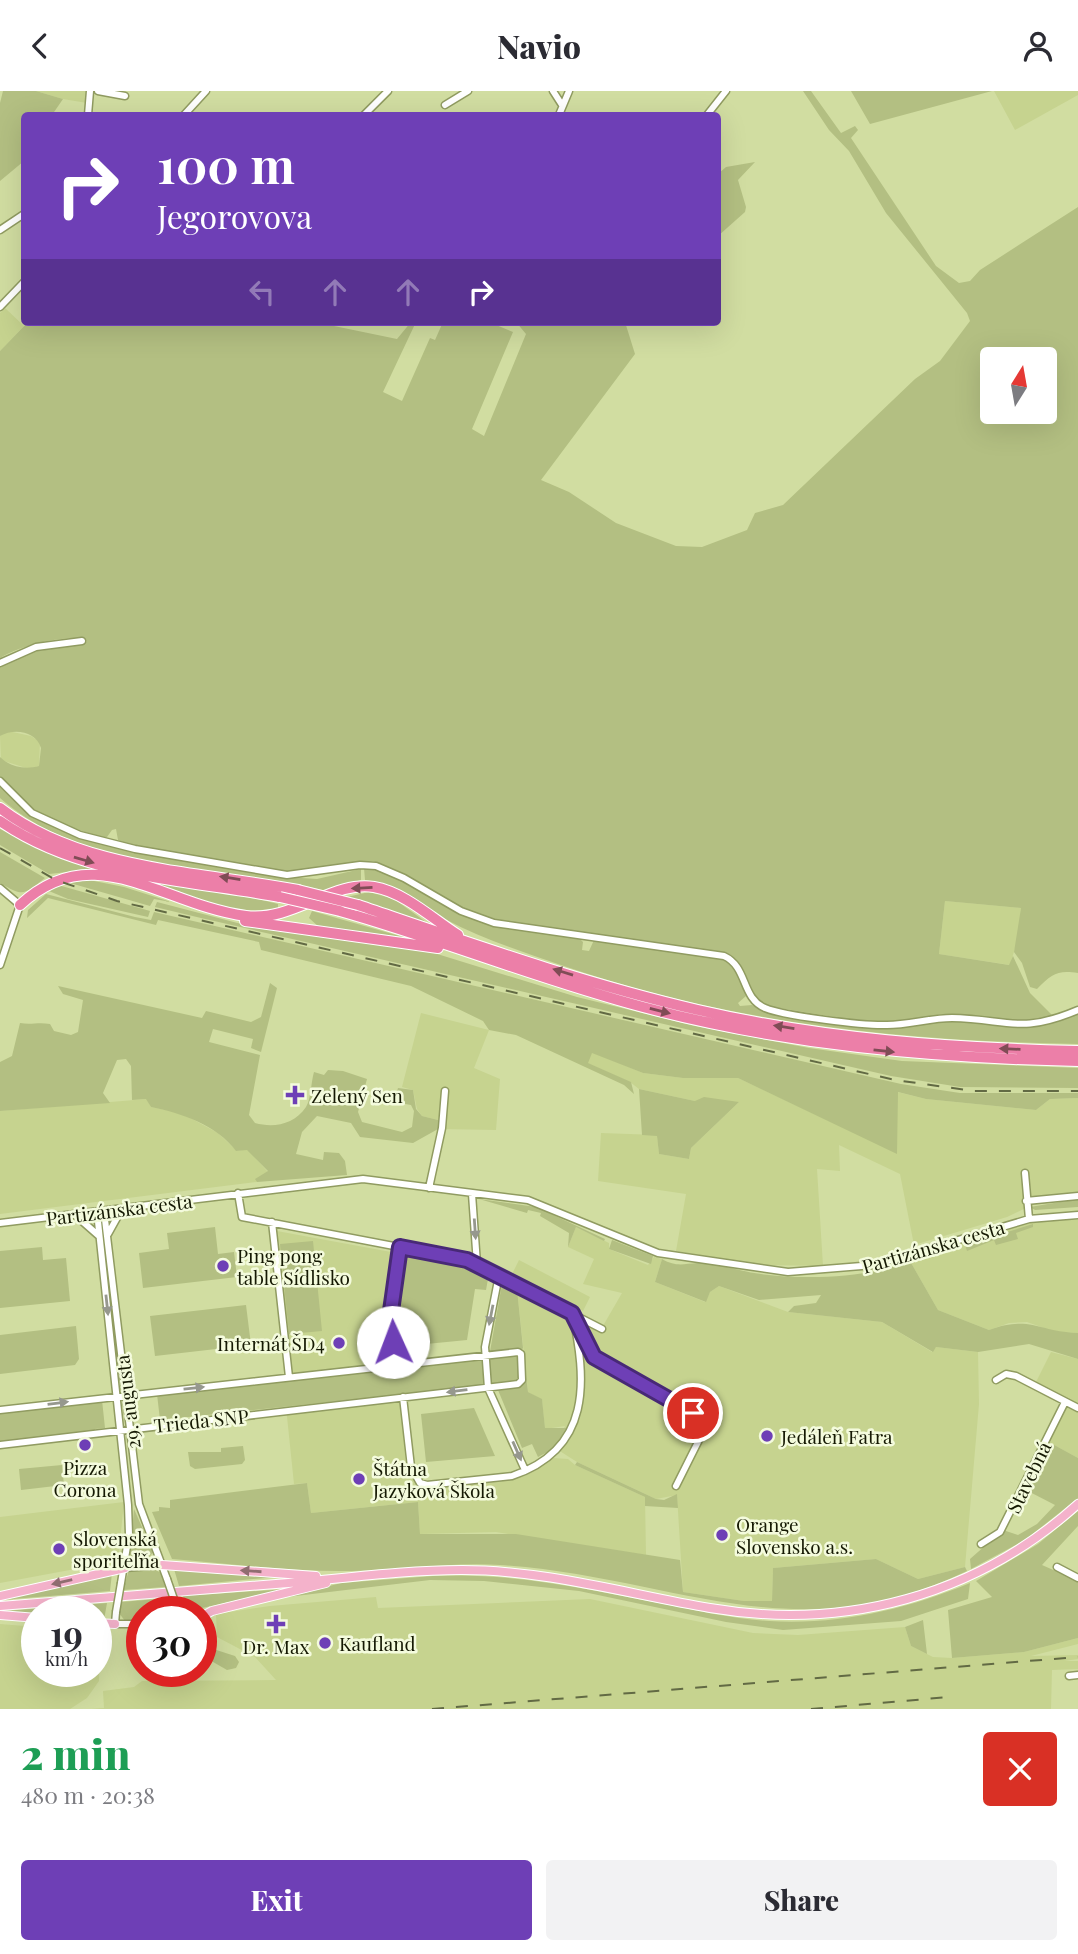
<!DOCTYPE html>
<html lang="en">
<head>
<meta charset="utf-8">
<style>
	:root { --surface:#fff; --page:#f2f2f3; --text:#2b2b33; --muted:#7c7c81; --accent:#6e3fb6 }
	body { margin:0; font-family:"Playfair Display",serif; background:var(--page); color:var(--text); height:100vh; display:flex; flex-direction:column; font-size:26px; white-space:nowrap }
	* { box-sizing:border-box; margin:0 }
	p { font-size:23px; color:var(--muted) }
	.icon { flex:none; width:38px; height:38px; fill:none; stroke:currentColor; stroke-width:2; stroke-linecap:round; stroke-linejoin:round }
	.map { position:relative; height:1618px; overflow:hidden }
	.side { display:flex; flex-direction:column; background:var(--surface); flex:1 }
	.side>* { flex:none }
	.banner { position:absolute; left:21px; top:21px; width:700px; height:214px; border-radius:7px; box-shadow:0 7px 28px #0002; background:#6e3fb6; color:#fff; overflow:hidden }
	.needle { width:46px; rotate:11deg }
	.fabs { position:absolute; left:980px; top:256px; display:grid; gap:14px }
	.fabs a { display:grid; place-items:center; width:77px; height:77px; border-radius:7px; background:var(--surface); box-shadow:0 7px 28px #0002; font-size:35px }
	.speed { position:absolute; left:21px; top:1505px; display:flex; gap:14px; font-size:35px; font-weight:700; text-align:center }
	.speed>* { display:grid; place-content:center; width:91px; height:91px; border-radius:50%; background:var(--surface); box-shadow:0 7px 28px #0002; line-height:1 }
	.speed small { font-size:18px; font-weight:400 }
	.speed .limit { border:10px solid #d22; background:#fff; color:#111 }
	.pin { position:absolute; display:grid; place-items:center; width:60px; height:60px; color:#fff; margin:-30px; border:4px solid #fff; border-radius:50%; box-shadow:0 2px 7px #0007 }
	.me { position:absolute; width:77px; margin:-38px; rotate:358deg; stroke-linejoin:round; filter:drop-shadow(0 0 5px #0008) }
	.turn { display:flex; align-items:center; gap:24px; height:147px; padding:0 21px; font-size:32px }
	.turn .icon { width:91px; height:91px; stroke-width:2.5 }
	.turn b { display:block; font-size:49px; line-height:60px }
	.lanes { display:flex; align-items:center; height:66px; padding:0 21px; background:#0003; justify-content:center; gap:35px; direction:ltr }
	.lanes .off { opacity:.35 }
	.round { display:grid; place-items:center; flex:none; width:74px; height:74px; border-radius:7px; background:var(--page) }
	.overview { display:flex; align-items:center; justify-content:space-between; height:119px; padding:0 21px }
	h1 { font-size:42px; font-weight:800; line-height:52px; color:#1e9e55 }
	.button { display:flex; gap:14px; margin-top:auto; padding:14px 21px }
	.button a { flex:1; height:80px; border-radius:7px; background:var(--accent); color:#fff; font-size:28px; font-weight:800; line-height:80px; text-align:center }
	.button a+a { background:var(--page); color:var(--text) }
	header { display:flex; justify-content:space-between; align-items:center; height:91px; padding:0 21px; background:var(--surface); font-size:32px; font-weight:800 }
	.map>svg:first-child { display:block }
	.built { fill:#c6d38f }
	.green { fill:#b3bf82; fill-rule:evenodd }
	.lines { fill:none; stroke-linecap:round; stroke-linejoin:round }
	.minor-casing { stroke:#909b61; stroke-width:9 }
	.major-casing { stroke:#fff; stroke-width:10 }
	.highway-casing { stroke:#fff; stroke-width:12 }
	.minor { stroke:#fff; stroke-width:6 }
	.major { stroke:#f4b2cb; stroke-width:8 }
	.highway { stroke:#ec7fa8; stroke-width:10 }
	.rail { stroke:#626a44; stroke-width:2; stroke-dasharray:12 12; stroke-linecap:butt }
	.minor-bridge-casing { stroke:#909b61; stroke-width:9; stroke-linecap:butt }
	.highway-bridge-casing { stroke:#fff; stroke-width:12; stroke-linecap:butt }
	.minor-bridge { stroke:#fff; stroke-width:6 }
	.highway-bridge { stroke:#ec7fa8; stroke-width:10 }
	.oneway { fill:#804c56 }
	.oneway2 { fill:#96988e }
	.oneway3 { fill:#906d71 }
	.route-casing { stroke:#482976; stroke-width:18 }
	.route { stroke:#6e3fb6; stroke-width:12 }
	.poi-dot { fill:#6e3fb6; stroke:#f4fbdd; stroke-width:2.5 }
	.labels { text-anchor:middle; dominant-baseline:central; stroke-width:5; stroke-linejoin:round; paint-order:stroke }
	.poi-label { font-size:19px; fill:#151903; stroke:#f4fbdd; text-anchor:start }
	.street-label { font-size:19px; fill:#151903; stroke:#f4fbdd }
</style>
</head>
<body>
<header><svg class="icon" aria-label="back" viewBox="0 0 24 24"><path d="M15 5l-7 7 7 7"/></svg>Navio<svg class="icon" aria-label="person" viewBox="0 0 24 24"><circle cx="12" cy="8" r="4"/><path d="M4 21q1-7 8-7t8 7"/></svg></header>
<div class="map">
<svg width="1078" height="1618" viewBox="0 0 1078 1618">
	<rect width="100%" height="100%" fill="#d1dda1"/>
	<path class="built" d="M36,0H88L87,12L63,8Z
		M994,0H1078V4L1015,39Z
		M5,217L24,235L0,260V222Z
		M8,640L31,645L40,651L39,675L29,678L1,669L0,645Z
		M945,810L1021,817L1018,847L1010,874L939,863Z
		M421,922L489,939L474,977L500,988L496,1039L438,1038V1029L422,1025L417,1018L413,999L402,996Z
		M592,961L643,982L683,987H738L897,1062V1001L926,1008L1036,1019L1050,1008L1078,1007V1108L1032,1114L1007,1126L914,1154L900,1083L839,1054L840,1080L817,1078L823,1175L765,1174L676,1160L686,1103L598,1090L601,1042L657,1044L659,1063L689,1068L691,1057L739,1011L695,1010L639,998L630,991L587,972Z
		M147,1008L151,1016L181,1022L218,1042L237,1060L247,1058L268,1081L256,1088L257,1091L0,1123V1020Z
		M1053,1128L1078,1129V1242L1055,1241L1027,1231L1009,1232L989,1239L938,1219L910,1170L1034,1130Z
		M576,1136L609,1152V1158L648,1174L654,1166L662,1168L655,1191L705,1211L710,1201L719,1195L788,1221L882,1231L932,1261L936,1256L978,1261L979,1313L965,1476L918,1488L876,1468L773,1477L772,1511L744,1510L683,1501L677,1404L656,1408L577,1371L555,1357L565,1335L545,1338L542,1309L528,1301L517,1198L600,1240L622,1202L583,1193L594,1168L568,1156Z
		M277,1140L391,1161L395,1170L386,1227L383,1230V1236L388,1238L392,1276L292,1287Z
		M519,1169L590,1206L583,1220L512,1183Z
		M1051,1261L1078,1268V1367L1047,1350L1067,1310L1035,1293Z
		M399,1302L406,1374L421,1396L513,1387L525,1385L553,1367L568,1368L575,1374L645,1406L646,1464L496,1441L420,1443L418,1411L311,1422L307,1392L294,1393L286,1316Z
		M124,1411L118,1470L0,1492V1426Z
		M376,1506L378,1517L590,1508L753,1542L798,1544L905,1536L911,1555L933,1566L952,1567L1024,1561L1078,1547V1553L1031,1565L1078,1564V1568L1064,1570H1078V1578L1052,1579L1051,1618H91L104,1617L103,1600L134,1596L142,1590L276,1589L255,1566L217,1546L216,1523L270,1515Z
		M0,1533L37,1536V1580H96L98,1548L99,1590L87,1607L70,1618H0Z"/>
	<path class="green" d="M3,0H36L63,8L52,24H24V70L0,90V12Z
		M803,0H811L841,42L855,35L858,39L851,47L936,175L959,192L970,190L980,179L1078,116V882C1057,879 1052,883 1037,898L1030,896L1022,872L1014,861L1021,817L945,810L939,863L1009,874L1013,865L1030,902L1053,925L1033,932L944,923L896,931L872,932L767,915C744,901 751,874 726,862L508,833L477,825L401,782L373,770L288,781L134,756L118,749L116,738L112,739L107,746L101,747L42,725L4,691L0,686V666C10,676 25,679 39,675L41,657C36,640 14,637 0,645V576L19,564L37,560L82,554L87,550C66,542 19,555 0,567V260L28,231H335L334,235L397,248L411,231H416L383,301L402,310L430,247L435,249L443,231H489L513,241L472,338L484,345L526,243L516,231H625L635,263L541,389L569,401L616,432L676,455L702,456L747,439L755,422L783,414L915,288L940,270L970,230L967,222L886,122L849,60L829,39ZM992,268H1045V320H992Z
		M851,0H992L870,33Z
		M755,71L738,89L746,116L745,121L718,145V83L726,76Z
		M0,695L31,724L81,746L286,786L317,788L361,778V789L327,800C222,775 83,781 0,707Z
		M0,738L56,766L95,778L49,783L0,754Z
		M0,761L45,787C23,804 24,806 0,792Z
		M364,777L386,780L476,828L578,846L583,851L582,859L589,860L594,849L720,867C737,876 740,887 746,905L738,912L740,915L752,914L769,922L879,936L952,930L1023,937L1078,922V953C901,950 726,932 558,873C520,860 480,847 445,828C418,814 396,793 365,789Z
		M123,785L262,809L278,813V817C226,827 171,800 123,785Z
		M89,789L124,796L171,811L154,808L150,815L70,792Z
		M58,794L150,820L148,826L68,808L49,800Z
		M369,801L394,808L426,831L347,806Z
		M46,803L135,826L151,829L154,821L901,993L960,1002H1078V1007L1050,1008L1036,1019L926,1008L898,1001L897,1063L738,987H683L643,982L592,962L588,972L631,991L634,1003L624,994L516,944L489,939L483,930L411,895L261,859L259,851L158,829L156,834L48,807L27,827L28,819Z
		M157,811L249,835L434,862L577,906L695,935L809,957L902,970L1078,977V997L960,996L891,985L201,827L155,816Z
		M312,820L403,846L319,836L309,827Z
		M270,892L277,897L261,961L251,957L253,948L213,938L209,951L260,964L249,1024L255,1032C273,1037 294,1034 306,1016C311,1008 311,991 314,981L324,984L328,979L343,980L367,988L358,1021L362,1031L402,1041L412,1036L414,1020L411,1014L394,1011L398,997L413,999L416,1018L422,1025L438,1029V1038L413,1052L360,1046L351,1032L317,1025L302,1041L296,1063L323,1069L324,1061L339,1062L345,1070L347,1084L257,1091L255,1088L268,1080L247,1059L236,1060C217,1034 181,1022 151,1016L146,1008L132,1009L131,975L126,968L117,969L103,1002L110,1012L0,1020V971L12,965L20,932C31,934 38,931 50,933L54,940L71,944L78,941L83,909L63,903L58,895L202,927L206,920L251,931L261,926Z
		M639,998L695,1010L704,1006L739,1011L691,1057L689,1068L659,1063L657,1045L642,1044Z
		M479,1108L536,1116L605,1148L604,1150L576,1136L568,1156L569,1142L540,1125L541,1122L528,1119L527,1122Z
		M1078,1108V1116L1035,1119L1030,1116Z
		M1033,1133V1136L1016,1142L1018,1148L996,1154L994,1149L967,1160L965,1154Z
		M215,1136L218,1163L234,1161L237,1186L143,1197L139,1162L169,1158L167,1142Z
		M612,1149L653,1165L651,1173L609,1158Z
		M313,1150L322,1240L289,1243L280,1153Z
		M42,1156L43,1169L66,1167L70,1210L0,1217V1160Z
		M403,1161L466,1173L493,1185L495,1189L488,1188L486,1199L475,1198L467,1249L406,1255L395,1246L393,1225Z
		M662,1168C676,1176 683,1173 697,1172C717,1171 741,1181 761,1183C808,1189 866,1187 910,1170L938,1219L989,1239C1031,1224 1038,1241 1078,1242V1268L1029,1253L978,1261L936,1256L933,1261L882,1231L788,1221L794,1215L816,1212L821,1204L759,1209L719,1195L710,1201L706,1211L655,1191Z
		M505,1191L517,1198L523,1257L518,1265L519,1286L514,1291L160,1329L157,1303L489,1266L502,1193Z
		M246,1214L251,1254L155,1265L150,1225Z
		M76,1235L79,1268L75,1274L0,1283V1244Z
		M525,1276L528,1301L542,1308L545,1337H570L555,1357L538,1366L532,1353L522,1357L498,1299L522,1294Z
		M102,1309L105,1337L95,1338V1341L0,1354V1319Z
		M474,1317L495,1365L426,1371L421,1323Z
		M1047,1350L1078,1367V1407L1025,1449L971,1478L970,1468L1003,1439L1018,1444L1037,1433L1055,1414L1024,1398Z
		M243,1355L245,1369L242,1373L195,1378L190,1375L188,1361H221V1357Z
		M577,1371L656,1408L664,1409L677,1403L678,1417L645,1415V1406L575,1374Z
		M62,1374L64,1394L21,1399L19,1378Z
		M307,1392L311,1422L418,1411L420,1443H516L680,1469L683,1501L744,1510H772L773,1477L876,1468L918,1488L965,1476L967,1480C793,1564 673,1485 500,1474C450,1471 402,1479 352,1480C292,1481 231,1473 172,1468L152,1421L159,1420V1416L170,1417V1409Z
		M134,1418L153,1461L147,1470L137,1471L130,1464Z
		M1078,1420V1435L1042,1474L1078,1490V1547L1024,1561L952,1567L948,1519L992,1506L976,1490L1038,1453Z
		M154,1478L161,1482L165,1496L123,1499L129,1479Z
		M174,1478L285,1485L179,1495Z
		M112,1482L110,1500L1,1509Z
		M433,1485C512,1481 587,1498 664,1513C699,1520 734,1528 769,1530C839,1534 905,1519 970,1492L968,1508L901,1530L783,1539L726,1531L579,1500L484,1490L430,1489L287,1506L341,1492Z
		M287,1498L193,1519L186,1515L183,1505Z
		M169,1507L175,1521H142V1530H125L119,1522L121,1511Z
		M107,1512L104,1529L96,1528V1521H37V1524L4,1520Z
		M923,1529L927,1563L911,1555L905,1536Z
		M207,1556L235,1565L239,1571L236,1577L227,1579L201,1564V1559Z"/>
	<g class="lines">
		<g class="minor-casing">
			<path id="minor" d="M98,0L125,5
				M553,0L562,14
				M445,14L468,0
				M88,24L90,0
				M184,24L206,0
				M364,24L388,0
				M559,24L569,0
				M707,24L726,0
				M0,139L24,123
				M0,216L24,191
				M0,572L36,556L82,550
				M0,690L32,722L80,744L135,758L287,784L360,774L376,775L404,787L461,820L494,832L724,865C748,876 741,907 765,917C784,925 865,935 887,934C909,934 930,927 952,927C1008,928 1019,944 1078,919
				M0,797L20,814L0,874
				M1025,1082L1029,1128
				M429,1097L442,1037L445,1000
				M238,1102L242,1126L467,1169L602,1238
				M472,1103L477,1173
				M1026,1110L1078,1105
				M104,1120L139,1413L167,1488
				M97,1121L128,1414L129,1443L121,1492
				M74,1123L99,1145
				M272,1131L289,1286
				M0,1132L363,1088L528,1109L658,1162L788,1181L874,1174L1029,1128L1078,1124
				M108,1143L118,1125L126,1118
				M499,1184L485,1256L488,1297L525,1379
				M577,1233L594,1266L708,1331L676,1395
				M395,1274L390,1227L400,1156
				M996,1289L1006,1283L1016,1285L1078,1317
				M403,1306L411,1376L420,1392L427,1394L512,1385C592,1358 587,1290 572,1221
				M0,1319L518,1261L521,1263L522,1289L518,1293L0,1354
				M981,1453L1000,1441L1065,1311
				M1057,1476L1078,1487
				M125,1477L162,1474
				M116,1521L115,1533H142
				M1069,1585L1078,1584"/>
		</g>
		<g class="major-casing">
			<path id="major" d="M162,1474L316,1485
				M0,1505L125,1477
				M0,1515C100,1507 200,1499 301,1491C354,1486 409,1479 462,1479C546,1479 628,1503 710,1517C845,1540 976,1505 1078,1413
				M0,1524L37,1527
				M201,1526L212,1520L326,1492
				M96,1532L115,1533"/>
		</g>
		<g class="highway-casing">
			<path id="highway" d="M0,717C82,780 200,780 298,799
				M0,730C81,786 187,789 280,806
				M20,814C94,745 162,814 246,825C293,831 333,789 374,796C404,801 433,828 458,844
				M358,814C470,852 582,892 698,919C823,948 950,957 1078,960
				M340,820C442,849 541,889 643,916C786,954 930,967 1078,970
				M245,830L438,857"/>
		</g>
		<use href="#minor" class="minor"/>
		<use href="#major" class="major"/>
		<use href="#highway" class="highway"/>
		<path class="rail" d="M0,757L56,789L117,810L895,989L974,1000H1078
			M432,1618L1078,1566
			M811,1618L949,1606"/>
		<g class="minor-bridge-casing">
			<path id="minor-bridge" d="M167,1488L176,1514
				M116,1521L121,1492"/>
		</g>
		<g class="highway-bridge-casing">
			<path id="highway-bridge" d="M298,799L358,814
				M280,806L340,820"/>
		</g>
		<use href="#minor-bridge" class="minor-bridge"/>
		<use href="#highway-bridge" class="highway-bridge"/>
	</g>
	<defs><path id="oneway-solid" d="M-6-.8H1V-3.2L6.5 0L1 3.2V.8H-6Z" transform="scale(1.75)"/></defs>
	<g class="oneway">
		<use href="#oneway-solid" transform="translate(84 769) rotate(16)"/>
		<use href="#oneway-solid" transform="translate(230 787) rotate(-171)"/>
		<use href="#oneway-solid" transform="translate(362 797) rotate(177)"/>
		<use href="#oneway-solid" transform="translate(563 881) rotate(-163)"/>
		<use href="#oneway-solid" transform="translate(660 920) rotate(14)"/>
		<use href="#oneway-solid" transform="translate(784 936) rotate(-171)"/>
		<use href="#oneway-solid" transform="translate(1010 958) rotate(-178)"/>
		<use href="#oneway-solid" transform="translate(884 960) rotate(6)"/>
	</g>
	<g class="oneway2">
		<use href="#oneway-solid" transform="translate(475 1138) rotate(86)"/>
		<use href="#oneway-solid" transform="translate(107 1214) rotate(84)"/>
		<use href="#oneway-solid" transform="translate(491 1224) rotate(101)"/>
		<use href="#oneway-solid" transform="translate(194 1297) rotate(-6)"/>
		<use href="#oneway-solid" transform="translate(457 1300) rotate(173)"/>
		<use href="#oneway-solid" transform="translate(58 1312) rotate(-7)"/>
		<use href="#oneway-solid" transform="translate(517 1360) rotate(66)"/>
	</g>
	<g class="oneway3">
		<use href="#oneway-solid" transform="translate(251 1480) rotate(-176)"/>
		<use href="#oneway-solid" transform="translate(62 1491) rotate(167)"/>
	</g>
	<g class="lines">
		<g class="route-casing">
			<path id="route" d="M393,1251L390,1227L400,1156L467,1169L572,1222L594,1266L693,1322"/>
		</g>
		<use href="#route" class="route"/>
	</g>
	<g class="poi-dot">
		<path d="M291.5 993.5h7v7h7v7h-7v7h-7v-7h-7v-7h7z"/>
		<circle cx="223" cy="1175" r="7"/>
		<circle cx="339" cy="1252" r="7"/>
		<circle cx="767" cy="1345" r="7"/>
		<circle cx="85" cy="1354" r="7"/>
		<circle cx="359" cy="1388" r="7"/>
		<circle cx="722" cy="1444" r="7"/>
		<circle cx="59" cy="1458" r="7"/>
		<path d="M272.5 1522.5h7v7h7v7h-7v7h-7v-7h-7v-7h7z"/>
		<circle cx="325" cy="1552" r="7"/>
	</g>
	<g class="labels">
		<g class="poi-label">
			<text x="311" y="1004">Zelený Sen</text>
			<text x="237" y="1164">Ping pong<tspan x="237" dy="22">table Sídlisko</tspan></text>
			<text x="325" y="1252" text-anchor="end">Internát ŠD4</text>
			<text x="781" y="1345">Jedáleň Fatra</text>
			<text x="85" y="1376" text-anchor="middle">Pizza<tspan x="85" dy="22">Corona</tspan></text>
			<text x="373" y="1377">Štátna<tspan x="373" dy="22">Jazyková Škola</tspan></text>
			<text x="736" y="1433">Orange<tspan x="736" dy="22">Slovensko a.s.</tspan></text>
			<text x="73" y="1447">Slovenská<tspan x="73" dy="22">sporiteľňa</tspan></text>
			<text x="339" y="1552">Kaufland</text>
			<text x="276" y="1555" text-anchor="middle">Dr. Max</text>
		</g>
		<g class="street-label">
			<text transform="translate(119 1118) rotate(-7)">Partizánska cesta</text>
			<text transform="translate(933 1155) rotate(-16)">Partizánska cesta</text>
			<text transform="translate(127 1311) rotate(-97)">29. augusta</text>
			<text transform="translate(201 1329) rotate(-6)">Trieda SNP</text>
			<text transform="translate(1028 1386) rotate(-64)">Stavebná</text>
		</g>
	</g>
</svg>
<div class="fabs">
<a><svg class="needle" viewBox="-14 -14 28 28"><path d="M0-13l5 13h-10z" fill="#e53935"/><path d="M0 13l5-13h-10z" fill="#7c7c81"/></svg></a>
</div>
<div class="speed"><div>19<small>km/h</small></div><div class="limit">30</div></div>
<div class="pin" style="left:693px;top:1322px;background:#d93025"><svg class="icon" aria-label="arrive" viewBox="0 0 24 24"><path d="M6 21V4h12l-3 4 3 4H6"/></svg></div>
<svg class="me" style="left:393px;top:1251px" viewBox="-20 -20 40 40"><circle r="19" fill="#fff"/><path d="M0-13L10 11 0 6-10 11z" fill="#6e3fb6"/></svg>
<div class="banner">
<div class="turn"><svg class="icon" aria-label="right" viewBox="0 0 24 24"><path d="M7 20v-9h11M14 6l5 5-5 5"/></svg><div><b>100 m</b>Jegorovova</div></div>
<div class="lanes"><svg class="icon off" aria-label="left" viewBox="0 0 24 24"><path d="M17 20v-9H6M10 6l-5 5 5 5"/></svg><svg class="icon off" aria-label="ahead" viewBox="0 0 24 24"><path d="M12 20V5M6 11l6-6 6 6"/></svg><svg class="icon off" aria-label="ahead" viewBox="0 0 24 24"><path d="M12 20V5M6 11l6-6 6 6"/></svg><svg class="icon" aria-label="right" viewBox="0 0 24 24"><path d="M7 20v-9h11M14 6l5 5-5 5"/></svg></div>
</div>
</div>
<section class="side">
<div class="overview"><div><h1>2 min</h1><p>480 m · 20:38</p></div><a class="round" style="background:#d93025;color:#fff"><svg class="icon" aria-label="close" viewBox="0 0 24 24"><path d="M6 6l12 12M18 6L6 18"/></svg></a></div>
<div class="button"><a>Exit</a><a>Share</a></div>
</section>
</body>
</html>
